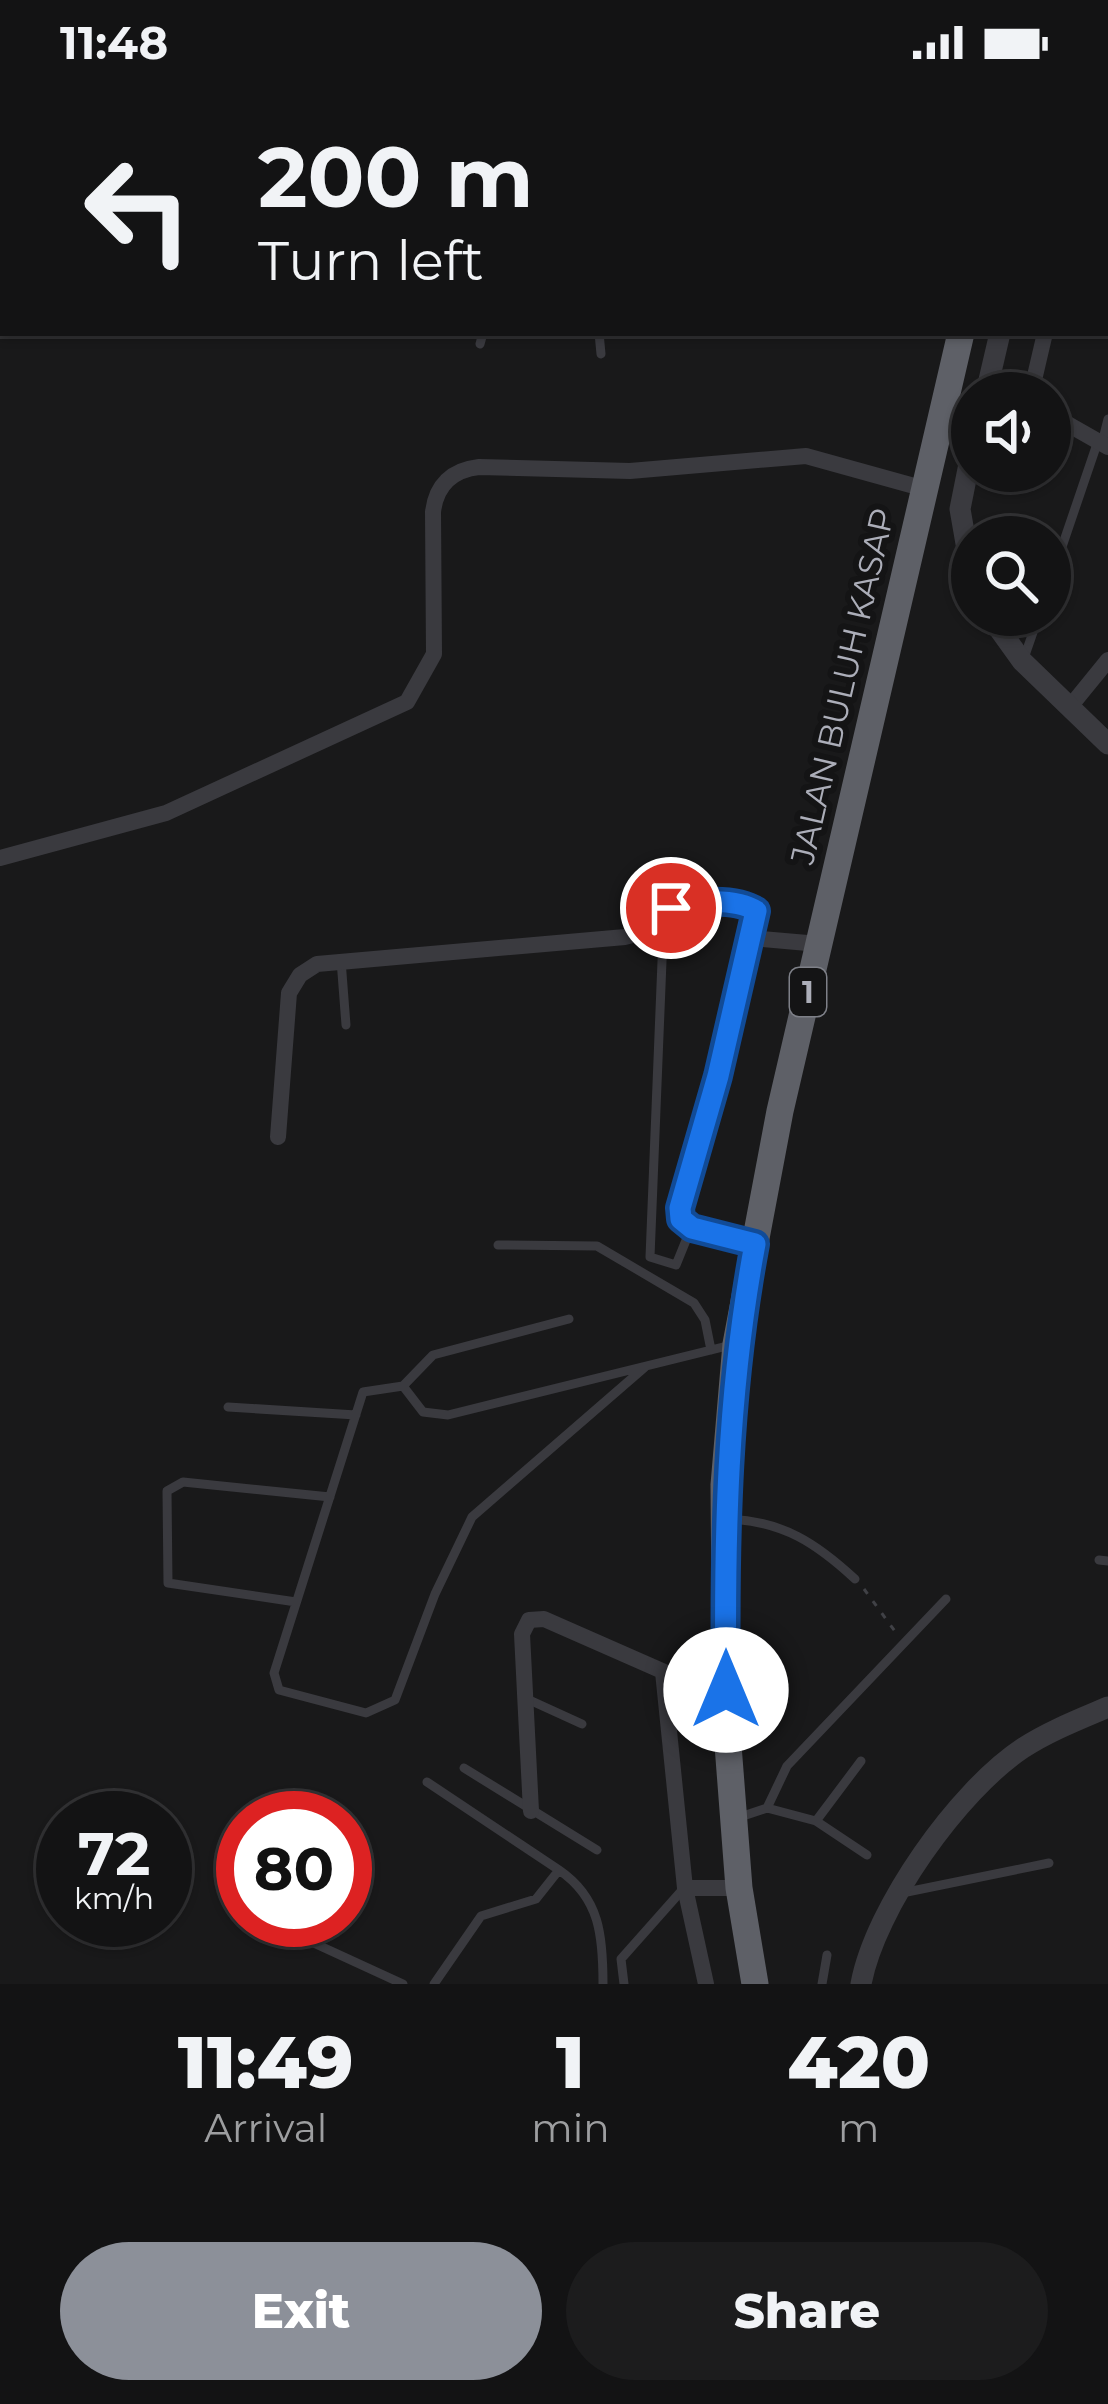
<!DOCTYPE html>
<html lang="en">
<head>
<meta charset="utf-8">
<style>
	:root { --surface:#131314; --page:#1c1c1d; --text:#f1f3f6; --muted:#9d9ea0; --line:#323234; --accent:#8c9099 }
	body { margin:0; font-family:Montserrat,sans-serif; background:var(--page); color:var(--text); height:100vh; display:flex; flex-direction:column; font-size:45px; white-space:nowrap }
	* { box-sizing:border-box; margin:0 }
	p { font-size:39px; color:var(--muted) }
	.icon { flex:none; width:66px; height:66px; fill:none; stroke:currentColor; stroke-width:2; stroke-linecap:round; stroke-linejoin:round }
	.map { position:relative; height:1900px; overflow:hidden }
	.panel { display:flex; flex-direction:column; background:var(--surface); flex:1 }
	.panel>* { flex:none }
	.hud { position:absolute; left:0px; top:0px; width:1110px; height:252px; box-shadow:0 3px 9px #0004,0 0 0 3px var(--line); background:#131314; color:var(--text); overflow:hidden }
	.controls { position:absolute; left:951px; top:288px; display:grid; gap:24px }
	.controls a { display:grid; place-items:center; width:120px; height:120px; border-radius:50%; background:var(--surface); box-shadow:0 3px 9px #0004,0 0 0 3px var(--line); font-size:60px }
	.speed { position:absolute; left:36px; top:1707px; display:flex; gap:24px; font-size:60px; font-weight:700; text-align:center }
	.speed>* { display:grid; place-content:center; width:156px; height:156px; border-radius:50%; background:var(--surface); box-shadow:0 3px 9px #0004,0 0 0 3px var(--line); line-height:1 }
	.speed small { font-size:30px; font-weight:400 }
	.speed .limit { border:18px solid #d22; background:#fff; color:#111 }
	.pin { position:absolute; display:grid; place-items:center; width:102px; height:102px; color:#fff; margin:-51px; border:6px solid #fff; border-radius:50%; box-shadow:0 3px 12px #0007 }
	.me { position:absolute; width:132px; margin:-66px; rotate:0deg; stroke-linejoin:round; filter:drop-shadow(0 0 9px #0008) }
	.turn { display:flex; align-items:center; gap:42px; height:252px; padding:0 60px; font-size:54px }
	.turn .icon { width:156px; height:156px; stroke-width:2.5 }
	.turn b { display:block; font-size:84px; line-height:102px }
	.eta { display:flex; justify-content:space-evenly; align-items:center; height:204px; text-align:center }
	.eta b { font-size:72px; font-weight:800; line-height:84px }
	.cta { display:flex; gap:24px; margin-top:auto; padding:24px 60px }
	.cta a { flex:1; height:138px; border-radius:72px; background:var(--accent); color:#fff; font-size:48px; font-weight:800; line-height:138px; text-align:center }
	.cta a+a { background:var(--page); color:var(--text) }
	.status { display:flex; justify-content:space-between; align-items:center; height:84px; padding:0 60px; background:var(--surface); direction:ltr }
	.status svg { height:33px; fill:currentColor }
	.map>svg:first-child { display:block }
	.lines { fill:none; stroke-linecap:round; stroke-linejoin:round }
	.path { stroke:#404146; stroke-width:3; stroke-dasharray:6 9; stroke-linecap:butt }
	.service { stroke:#3a3a3f; stroke-width:9 }
	.minor { stroke:#3a3a3f; stroke-width:16 }
	.tertiary { stroke:#3a3a3f; stroke-width:21 }
	.primary { stroke:#56575e; stroke-width:27 }
	.trunk { stroke:#5e6067; stroke-width:27 }
	.route-casing { stroke:#114b97; stroke-width:30 }
	.route { stroke:#1a73e8; stroke-width:21 }
	.labels { text-anchor:middle; dominant-baseline:central; stroke-width:12; stroke-linejoin:round; paint-order:stroke }
	.shield { fill:#141415; stroke:#7e8088; stroke-width:3 }
	.shield-label { font-size:30px; font-weight:bold; fill:#acaeb9 }
	.street-label { font-size:33px; fill:#acaeb9; stroke:#141415 }
</style>
</head>
<body>
<div class="status"><b>11:48</b><svg viewBox="0 0 49 12"><path d="M0 12V9h3v3zM5 12V6h3v6zM10 12V3h3v9zM15 12V0h3v12zM26 1h20v11H26zM47 4h2v5h-2z"/></svg></div>
<div class="map">
<svg width="1108" height="1900" viewBox="0 0 1108 1900">
	<rect width="100%" height="100%" fill="#19191a"/>
	<g class="lines">
		<path class="path" d="M864,1505L897,1550"/>
		<path class="service" d="M1107,104H1108
			M599,249L601,270
			M480,260L483,249
			M1102,359L1108,335
			M1050,498L1098,357
			M1023,577L1039,531
			M664,828L650,1173L676,1181L691,1144
			M341,876L346,941
			M498,1161L597,1162L694,1219L705,1236L711,1266
			M645,1283L472,1433L435,1510L395,1616L366,1629L279,1606L274,1589L363,1308L403,1302L423,1328L448,1331L711,1266L731,1261
			M403,1302L433,1271L569,1235
			M228,1323L356,1331
			M730,1435C784,1438 816,1459 855,1495
			M1099,1476L1108,1477
			M296,1518L168,1499L167,1407L183,1398L330,1413
			M525,1614L582,1640
			M464,1684L597,1766
			M427,1698L559,1786L536,1815L481,1832L434,1900
			M767,1724L816,1737L861,1677
			M737,1734L767,1724L787,1682L946,1515
			M816,1737L867,1771
			M559,1786C600,1814 603,1852 603,1900
			M902,1809L1049,1779
			M281,1844L403,1900
			M624,1900L621,1875L684,1804
			M822,1900L827,1871"/>
		<path class="minor" d="M387,0L388,3
			M1107,136H1108
			M989,296L1013,309
			M1031,309L1045,249
			M1050,330L1108,363
			M1069,624L1108,576
			M0,774L166,729L407,618L434,570L433,428C436,401 452,386 479,383L630,387L806,372L925,405
			M751,854L819,860
			M278,1053L289,909L300,891L317,880L625,853C647,848 654,832 673,823C692,814 741,816 756,827L751,854L681,1135L691,1144L755,1160
			M663,1588L685,1804L706,1900
			M685,1597L725,1576
			M531,1727L522,1550L529,1536L544,1535L685,1597L725,1634
			M685,1804H739"/>
		<path class="tertiary" d="M986,309L1000,249
			M972,365L960,425L972,494
			M989,531L1022,577L1108,660
			M861,1900C875,1824 958,1707 1023,1664C1049,1647 1080,1635 1108,1623"/>
		<path class="primary" d="M0,46L3,47"/>
		<path class="trunk" d="M1028,3L1029,0
			M755,1900L739,1804L726,1635L724,1401L736,1260L780,1027L961,249"/>
	</g>
	<g class="lines">
		<g class="route-casing">
			<path id="route" d="M671,824C693,816 737,814 756,827L718,992L680,1124L681,1135L692,1144L755,1160C727,1309 724,1454 726,1606"/>
		</g>
		<use href="#route" class="route"/>
	</g>
	<g class="labels">
		<rect class="shield" x="790" y="884" width="36" height="48" rx="9"/>
		<g class="shield-label">
			<text x="808" y="908">1</text>
		</g>
		<g class="street-label">
			<text transform="translate(842 602) rotate(-77)">JALAN BULUH KASAP</text>
		</g>
	</g>
</svg>
<div class="controls">
<a><svg class="icon" aria-label="sound" viewBox="0 0 24 24"><path d="M4 9h4l5-4v14l-5-4H4zM17 9q2 3 0 6"/></svg></a>
<a><svg class="icon" aria-label="search" viewBox="0 0 24 24"><circle cx="10" cy="10" r="6"/><path d="M15 15l6 6"/></svg></a>
</div>
<div class="speed"><div>72<small>km/h</small></div><div class="limit">80</div></div>
<div class="pin" style="left:671px;top:824px;background:#d93025"><svg class="icon" aria-label="arrive" viewBox="0 0 24 24"><path d="M6 21V4h12l-3 4 3 4H6"/></svg></div>
<svg class="me" style="left:726px;top:1606px" viewBox="-20 -20 40 40"><circle r="19" fill="#fff"/><path d="M0-13L10 11 0 6-10 11z" fill="#1a73e8"/></svg>
<div class="hud">
<div class="turn"><svg class="icon" aria-label="left" viewBox="0 0 24 24"><path d="M17 20v-9H6M10 6l-5 5 5 5"/></svg><div><b>200 m</b>Turn left</div></div>
</div>
</div>
<section class="panel">
<div class="eta">
<div><b>11:49</b><p>Arrival</p></div>
<div><b>1</b><p>min</p></div>
<div><b>420</b><p>m</p></div>
</div>
<div class="cta"><a>Exit</a><a>Share</a></div>
</section>
</body>
</html>
